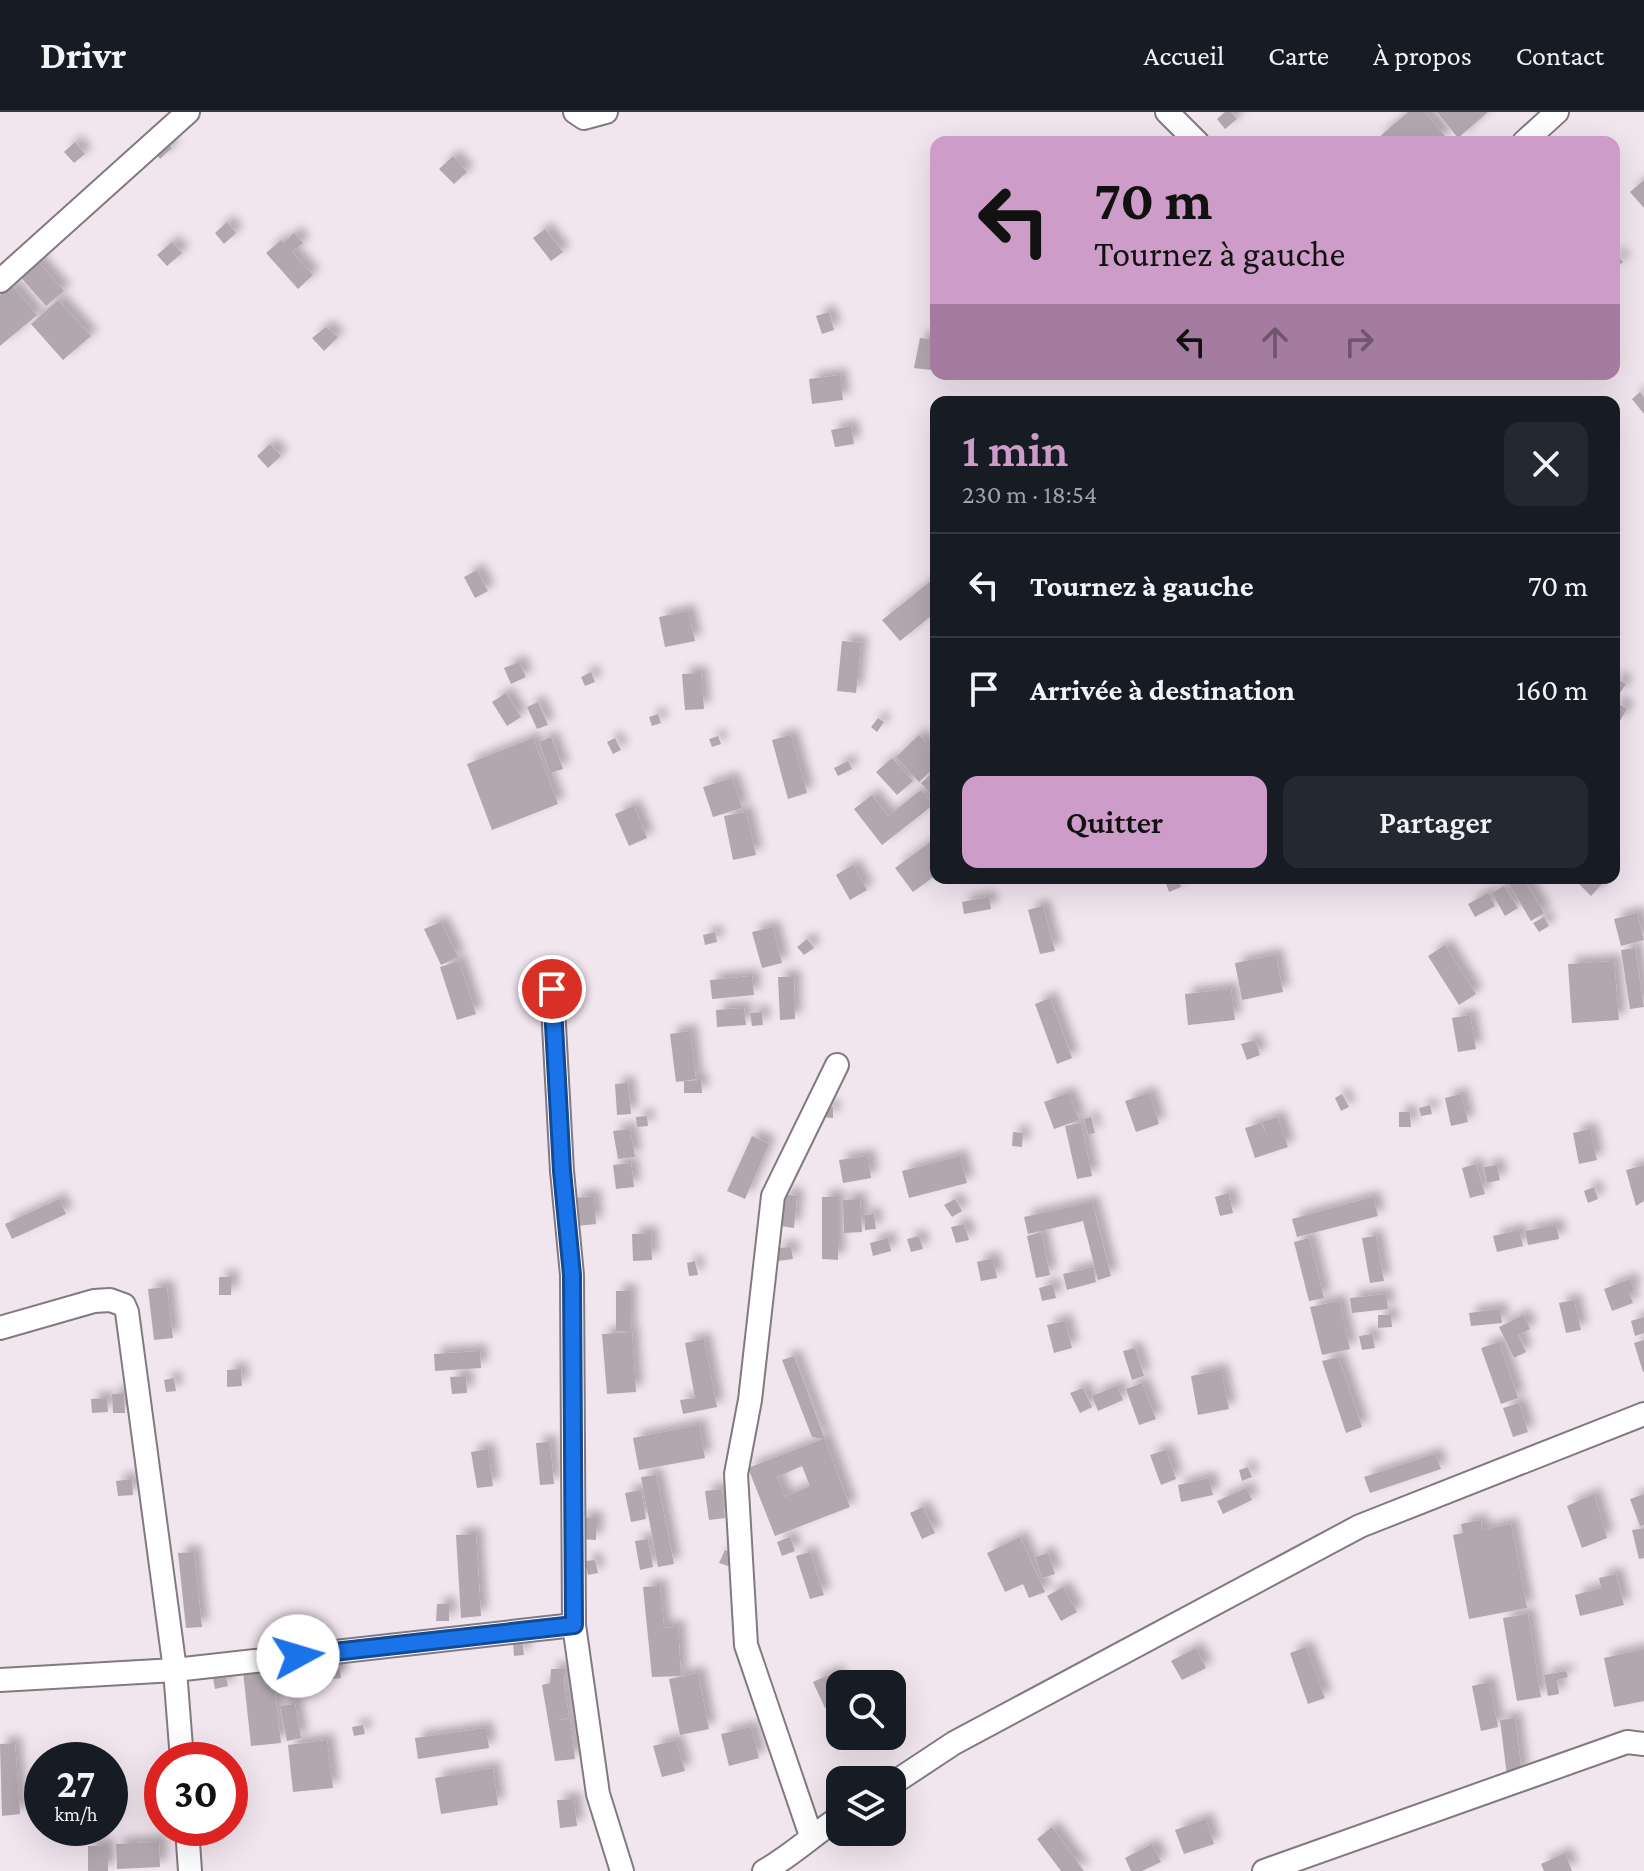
<!DOCTYPE html>
<html lang="fr">
<head>
<meta charset="utf-8">
<style>
	:root { --surface:#171b24; --page:#242831; --text:#f1f3f6; --muted:#9ea1a6; --line:#363941; --accent:#cd9cc8 }
	body { margin:0; font-family:"Crimson Pro",serif; background:var(--page); color:var(--text); height:100vh; display:flex; flex-direction:column; font-size:30px; white-space:nowrap }
	* { box-sizing:border-box; margin:0 }
	p { font-size:26px; color:var(--muted) }
	.icon { flex:none; width:44px; height:44px; fill:none; stroke:currentColor; stroke-width:2; stroke-linecap:round; stroke-linejoin:round }
	.map { position:relative; flex:1; overflow:hidden }
	.drawer { position:absolute; left:930px; top:284px; width:690px; height:488px; display:flex; flex-direction:column; background:var(--surface); border-radius:16px; box-shadow:0 8px 32px #0002 }
	.drawer>* { flex:none }
	.top-card { position:absolute; left:930px; top:24px; width:690px; height:244px; border-radius:16px; box-shadow:0 8px 32px #0002; background:#cd9cc8; color:#111; overflow:hidden }
	.fabs { position:absolute; left:826px; top:1558px; display:grid; gap:16px }
	.fabs a { display:grid; place-items:center; width:80px; height:80px; border-radius:16px; background:var(--surface); box-shadow:0 8px 32px #0002; font-size:40px }
	.speed { position:absolute; left:24px; top:1630px; display:flex; gap:16px; font-size:40px; font-weight:700; text-align:center }
	.speed>* { display:grid; place-content:center; width:104px; height:104px; border-radius:50%; background:var(--surface); box-shadow:0 8px 32px #0002; line-height:1 }
	.speed small { font-size:20px; font-weight:400 }
	.speed .limit { border:12px solid #d22; background:#fff; color:#111 }
	.pin { position:absolute; display:grid; place-items:center; width:68px; height:68px; color:#fff; margin:-34px; border:4px solid #fff; border-radius:50%; box-shadow:0 2px 8px #0007 }
	.me { position:absolute; width:88px; margin:-44px; rotate:84deg; stroke-linejoin:round; filter:drop-shadow(0 0 6px #0008) }
	.turn { display:flex; align-items:center; gap:28px; height:168px; padding:0 32px; font-size:36px }
	.turn .icon { width:104px; height:104px; stroke-width:2.5 }
	.turn b { display:block; font-size:56px; line-height:68px }
	.lanes { display:flex; align-items:center; height:76px; padding:0 32px; background:#0003; justify-content:center; gap:40px; direction:ltr }
	.lanes .off { opacity:.35 }
	.round { display:grid; place-items:center; flex:none; width:84px; height:84px; border-radius:16px; background:var(--page) }
	.headline { display:flex; align-items:center; justify-content:space-between; height:136px; padding:0 32px }
	h1 { font-size:48px; font-weight:600; line-height:60px; color:var(--accent) }
	.primary-button { display:flex; gap:16px; margin-top:auto; padding:16px 32px }
	.primary-button a { flex:1; height:92px; border-radius:16px; background:var(--accent); color:#111; font-size:32px; font-weight:600; line-height:92px; text-align:center }
	.primary-button a+a { background:var(--page); color:var(--text) }
	ul { padding:0; list-style:none }
	li { display:flex; align-items:center; gap:24px; height:104px; padding:0 32px; border-top:2px solid var(--line) }
	li div { flex:1 }
	li b { display:block; font-size:30px }
	li em { font-style:normal }
	header { display:flex; align-items:center; gap:48px; box-sizing:border-box; height:112px; padding:0 40px; background:var(--surface); border-bottom:2px solid var(--line) }
	header strong { font-size:38px }
	nav { display:flex; gap:44px; margin-inline-start:auto; font-size:28px }
	.map>svg:first-child { display:block }
	.building { fill:#b2a7af; fill-rule:evenodd; filter:url(#shadow) }
	.lines { fill:none; stroke-linecap:round; stroke-linejoin:round }
	.minor-casing { stroke:#837981; stroke-width:26 }
	.minor { stroke:#fff; stroke-width:22 }
	.route-casing { stroke:#114b97; stroke-width:20 }
	.route { stroke:#1a73e8; stroke-width:14 }
</style>
</head>
<body>
<header>
<strong>Drivr</strong>
<nav><a>Accueil</a><a>Carte</a><a>À propos</a><a>Contact</a></nav>
</header>
<div class="map">
<svg width="1644" height="1759" viewBox="0 0 1644 1759">
	<defs>
		<filter id="shadow"><feDropShadow dx="7" dy="-7" stdDeviation="4" flood-color="#0004"/></filter>
	</defs>
	<rect width="100%" height="100%" fill="#f1e5ee"/>
	<path class="building" d="M1225,0H1231L1237,7L1225,17L1217,7Z
		M1408,0H1425L1445,24L1438,30H1381L1378,26Z
		M1437,0H1488L1458,26Z
		M165,28L172,36L160,47L153,39Z
		M75,30L85,42L74,51L64,40Z
		M453,44L467,60L454,72L439,57Z
		M1644,68V96L1630,80Z
		M227,110L236,121L224,132L215,121Z
		M545,117L563,140L551,149L533,126Z
		M294,121L303,131L292,140L313,163L298,177L266,141L281,128L284,131Z
		M172,130L182,141L167,154L157,143Z
		M1614,139L1623,150L1614,158Z
		M35,146L64,179L46,194L17,161Z
		M12,173L37,203L0,234V183Z
		M58,188L91,224L63,248L31,212Z
		M829,200L834,218L822,222L816,204Z
		M326,215L338,225L324,239L312,226Z
		M920,226L936,228L931,258L914,256Z
		M840,263L843,288L812,292L809,267Z
		M1640,280L1644,285V302L1632,287Z
		M851,314L854,332L835,335L831,318Z
		M270,332L281,344L268,356L257,344Z
		M477,458L488,479L475,486L464,465Z
		M931,469L936,475V500L900,529L882,508Z
		M688,499L695,529L665,535L659,505Z
		M842,529L861,531L856,581L837,579Z
		M519,550L526,565L511,572L504,556Z
		M591,560L595,570L585,574L581,565Z
		M701,561L704,597L685,598L682,562Z
		M1614,565L1626,572L1618,584L1614,581Z
		M506,581L521,605L507,614L492,590Z
		M1614,589L1627,597L1618,612L1614,609Z
		M538,590L548,613L537,617L527,595Z
		M658,602L661,611L652,614L649,605Z
		M878,606L884,610L877,620L871,615Z
		M791,623L807,681L788,687L772,628Z
		M919,623L936,642V654L919,670L896,645Z
		M718,624L721,632L712,635L709,627Z
		M551,625L563,657L550,661L539,630Z
		M533,626L558,692L492,718L467,652Z
		M615,626L621,638L613,642L607,630Z
		M892,646L913,669L897,683L876,660Z
		M848,649L852,657L838,664L834,656Z
		M936,658V688L921,671Z
		M732,666L742,696L713,705L703,675Z
		M921,678L933,693L882,733L854,697L872,683L888,704Z
		M634,694L647,726L629,734L615,702Z
		M746,700L756,743L733,748L724,704Z
		M936,726V763L913,780L895,756Z
		M853,753L867,778L850,788L836,763Z
		M1164,766H1178L1181,775L1169,780Z
		M1515,766H1523L1544,801L1531,809L1508,770Z
		M1573,766H1595L1602,772L1591,784Z
		M1504,774L1518,796L1505,804L1492,781Z
		M1488,781L1495,794L1475,805L1468,792Z
		M989,785L991,797L964,802L962,790Z
		M1043,794L1055,839L1040,842L1028,798Z
		M1637,801L1644,828L1621,834L1614,807Z
		M1544,805L1549,814L1539,820L1533,811Z
		M441,810L458,845L441,853L424,817Z
		M773,815L782,851L762,856L752,820Z
		M715,820L717,830L705,833L703,823Z
		M807,827L814,836L804,843L797,835Z
		M1445,833L1476,882L1459,893L1428,844Z
		M1635,836L1644,895L1630,897L1621,838Z
		M1276,843L1283,880L1242,888L1235,851Z
		M459,849L476,902L457,908L440,855Z
		M1614,849L1619,908L1572,911L1568,852Z
		M752,864L754,883L712,887L710,868Z
		M778,865H794L795,907L780,908Z
		M1231,877L1235,908L1188,913L1185,882Z
		M1050,886L1072,946L1057,952L1035,892Z
		M744,896L746,913L717,915L716,898Z
		M762,900L763,913L752,914L750,901Z
		M1470,903L1476,937L1458,940L1452,906Z
		M690,919L696,967L684,969L701,968L702,981H684V969L676,970L670,922Z
		M1255,928L1260,943L1247,948L1241,932Z
		M628,971L631,1002L617,1003L615,972Z
		M1068,981L1079,1008L1054,1017L1044,990Z
		M1149,981L1159,1012L1136,1020L1125,989Z
		M1342,982L1349,995L1341,999L1335,986Z
		M1461,982L1468,1010L1451,1014L1445,986Z
		M1430,993L1432,1002L1421,1004L1419,996Z
		M824,994L833,995V1006L823,1005Z
		M1399,1000H1410L1411,1015H1399Z
		M647,1004L648,1014L637,1015L636,1005Z
		M1091,1005L1095,1021L1088,1022L1084,1007Z
		M1278,1005L1288,1035L1255,1046L1245,1016L1261,1011L1267,1024L1262,1010Z
		M1081,1011L1092,1064L1077,1067L1065,1014Z
		M630,1017L635,1045L618,1047L613,1019Z
		M1590,1017L1597,1048L1579,1052L1573,1021Z
		M1013,1020L1023,1021L1022,1035L1012,1034Z
		M752,1024L769,1032L745,1087L727,1079Z
		M868,1044L871,1066L843,1071L839,1048Z
		M960,1044L967,1071L909,1086L902,1059Z
		M631,1051L634,1075L616,1077L613,1053Z
		M1476,1052L1485,1082L1470,1086L1462,1056Z
		M1497,1053L1500,1068L1487,1071L1484,1055Z
		M1644,1053V1089L1636,1094L1626,1058Z
		M1594,1075L1598,1087L1588,1091L1584,1079Z
		M1229,1081L1233,1101L1220,1104L1215,1085Z
		M784,1082L797,1084L794,1116L781,1114Z
		M594,1084L596,1112L576,1114L574,1086Z
		M822,1085H838V1148L822,1147Z
		M1373,1085L1378,1104L1297,1125L1292,1107Z
		M59,1087L66,1102L12,1127L5,1112Z
		M860,1087L862,1120L844,1121L843,1088Z
		M955,1087L962,1099L952,1105L944,1093Z
		M1092,1090L1111,1164L1098,1168L1083,1109L1028,1122L1024,1105Z
		M874,1102L876,1117L865,1118L864,1103Z
		M964,1112L969,1128L956,1131L951,1115Z
		M1556,1113L1559,1127L1528,1133L1525,1119Z
		M1519,1118L1523,1134L1497,1140L1493,1124Z
		M1041,1120L1050,1163L1036,1166L1027,1124Z
		M651,1121L652,1148L633,1149L632,1122Z
		M919,1124L923,1137L911,1140L907,1127Z
		M1376,1124L1384,1169L1370,1171L1362,1126Z
		M888,1126L891,1139L873,1144L870,1131Z
		M1309,1126L1324,1186L1309,1189L1294,1130Z
		M791,1135L793,1147L778,1149L777,1136Z
		M993,1146L997,1166L981,1169L977,1150Z
		M695,1149L698,1163L689,1164L687,1151Z
		M1093,1155L1096,1170L1067,1178L1063,1162Z
		M219,1165H232L231,1183H219Z
		M1630,1167L1634,1178L1629,1181L1633,1191L1612,1199L1604,1177Z
		M1053,1172L1056,1186L1042,1189L1039,1176Z
		M167,1175L173,1226L154,1228L148,1177Z
		M616,1179H630V1220L616,1219Z
		M1386,1182L1388,1197L1352,1201L1350,1186Z
		M1574,1188L1581,1218L1566,1221L1559,1191Z
		M1339,1189L1350,1237L1322,1243L1310,1195Z
		M1500,1197L1502,1211L1471,1214L1469,1201Z
		M1378,1203H1391L1392,1215L1378,1216Z
		M1523,1203L1530,1217L1518,1223L1526,1240L1514,1246L1499,1215Z
		M1644,1205V1221L1635,1224L1631,1209Z
		M1065,1209L1072,1236L1054,1241L1047,1213Z
		M632,1220L636,1280L607,1282L602,1222Z
		M1372,1222L1375,1236L1362,1238L1359,1224Z
		M704,1227L717,1295L683,1302L680,1288L695,1286L685,1231Z
		M1644,1228V1260H1643L1634,1231Z
		M1499,1230L1518,1286L1501,1292L1481,1236Z
		M1135,1236L1144,1264L1132,1268L1123,1239Z
		M480,1239L481,1256L435,1259L434,1242Z
		M794,1244L850,1395L775,1424L748,1356L823,1327L812,1325L782,1248ZM802,1354L810,1374L785,1385L777,1365Z
		M1338,1245L1362,1315L1346,1321L1322,1249Z
		M241,1257L242,1274L227,1275V1258Z
		M1221,1258L1229,1297L1198,1303L1191,1264Z
		M466,1264L467,1281L452,1282L450,1265Z
		M174,1266L176,1279L166,1280L164,1268Z
		M1142,1271L1156,1307L1139,1313L1126,1277Z
		M1117,1274L1123,1288L1098,1299L1092,1284Z
		M1083,1276L1092,1295L1080,1301L1070,1281Z
		M124,1281L125,1301H113L112,1282Z
		M107,1286L108,1300L92,1301L91,1287Z
		M1519,1291L1528,1320L1513,1325L1503,1296Z
		M699,1313L705,1346L639,1358L633,1326Z
		M550,1330L554,1372L540,1373L536,1331Z
		M488,1337L493,1374L477,1376L471,1340Z
		M1166,1338L1176,1367L1161,1373L1150,1343Z
		M1435,1342L1441,1357L1370,1381L1364,1365Z
		M1248,1355L1252,1365L1242,1369L1239,1358Z
		M656,1363L674,1452L658,1455L641,1365Z
		M1209,1366L1213,1383L1181,1390L1178,1373Z
		M132,1367L133,1383L118,1384L116,1369Z
		M1246,1376L1252,1388L1223,1402L1217,1389Z
		M722,1377L725,1406L709,1408L705,1379Z
		M641,1378L646,1407L631,1410L625,1381Z
		M1594,1382L1607,1426L1582,1436L1567,1394Z
		M1644,1382V1413L1640,1414L1630,1387Z
		M923,1395L935,1421L922,1427L910,1401Z
		M580,1406H596V1428L579,1427Z
		M1481,1408L1482,1418L1511,1412L1527,1496L1469,1507L1453,1423L1463,1421L1461,1412Z
		M1644,1416V1446L1639,1447L1632,1418Z
		M476,1422L481,1504L461,1506L456,1423Z
		M790,1425L795,1439L782,1444L777,1430Z
		M1020,1425L1045,1480L1029,1486L1023,1472L1005,1480L987,1441Z
		M648,1427L653,1455L640,1458L635,1429Z
		M725,1438L736,1443L731,1455L719,1451Z
		M194,1440L202,1515L186,1516L178,1441Z
		M810,1440L824,1483L810,1487L796,1444Z
		M1048,1441L1055,1462L1042,1466L1035,1445Z
		M595,1448L598,1461L588,1463L585,1449Z
		M1616,1462L1624,1493L1580,1504L1575,1483L1601,1476L1599,1466Z
		M660,1474L664,1516L678,1515L681,1564L652,1565L643,1475Z
		M1063,1475L1077,1500L1061,1509L1047,1484Z
		M437,1492H449V1509H436Z
		M1528,1502L1541,1585L1517,1589L1503,1506Z
		M522,1528L524,1543L514,1544L513,1529Z
		M1306,1535L1325,1586L1308,1592L1290,1541Z
		M1196,1536L1206,1556L1182,1568L1171,1549Z
		M1644,1537V1589L1614,1595L1604,1546Z
		M339,1549L341,1566L295,1571L293,1554Z
		M272,1556L281,1631L251,1634L243,1559Z
		M551,1557H565L564,1569L569,1606L556,1608L570,1607L575,1647L555,1649L542,1573L550,1571Z
		M225,1559L228,1574L215,1577L212,1561Z
		M1566,1559L1568,1565L1557,1568L1559,1582L1548,1584L1544,1563Z
		M835,1560L840,1570V1589L825,1596L813,1570Z
		M698,1561L709,1617L680,1623L669,1567Z
		M1489,1570L1498,1615L1481,1619L1472,1574Z
		M295,1592L301,1626L287,1629L280,1594Z
		M1515,1606L1522,1662L1507,1664L1500,1608Z
		M363,1613L365,1622L354,1624L352,1615Z
		M751,1615L759,1646L729,1654L721,1622Z
		M486,1616L489,1636L418,1647L415,1626Z
		M327,1628L333,1676L293,1680L288,1633Z
		M676,1628L685,1659L662,1665L653,1634Z
		M15,1631L20,1702L2,1704L0,1632Z
		M493,1656L498,1693L441,1702L435,1666Z
		M110,1687H112L114,1707H110Z
		M574,1687L577,1714L560,1716L557,1688Z
		M1206,1707L1214,1732L1184,1742L1175,1718Z
		M1052,1715L1084,1759H1061L1037,1727Z
		M159,1730L160,1755L117,1757L116,1732Z
		M1152,1732L1161,1750L1142,1759H1131L1125,1746Z
		M88,1734H108V1759H88Z
		M1565,1741L1572,1759H1544L1541,1752Z"/>
	<g class="lines">
		<g class="minor-casing">
			<path id="minor" d="M575,0L584,6L606,0
				M1167,0L1197,30
				M1524,30L1557,0
				M0,169L188,0
				M552,877L562,1059L572,1163L574,1513
				M0,1216L94,1189L110,1188L124,1193L127,1200L175,1558L182,1648
				M0,1568L175,1558L574,1513L598,1682L622,1759
				M892,1672L954,1631L1360,1414L1644,1302
				M187,1716L190,1759
				M811,1724L746,1533L736,1362L750,1288L773,1084L837,953
				M764,1759C791,1744 814,1722 840,1705
				M1264,1759L1627,1630L1644,1632"/>
		</g>
		<use href="#minor" class="minor"/>
	</g>
	<g class="lines">
		<g class="route-casing">
			<path id="route" d="M298,1544L574,1513L572,1163L562,1059L552,877"/>
		</g>
		<use href="#route" class="route"/>
	</g>
</svg>
<div class="fabs">
<a><svg class="icon" aria-label="search" viewBox="0 0 24 24"><circle cx="10" cy="10" r="6"/><path d="M15 15l6 6"/></svg></a>
<a><svg class="icon" aria-label="layers" viewBox="0 0 24 24"><path d="M12 4l9 5-9 5-9-5zM3 14l9 5 9-5"/></svg></a>
</div>
<div class="speed"><div>27<small>km/h</small></div><div class="limit">30</div></div>
<div class="pin" style="left:552px;top:877px;background:#d93025"><svg class="icon" aria-label="arrive" viewBox="0 0 24 24"><path d="M6 21V4h12l-3 4 3 4H6"/></svg></div>
<svg class="me" style="left:298px;top:1544px" viewBox="-20 -20 40 40"><circle r="19" fill="#fff"/><path d="M0-13L10 11 0 6-10 11z" fill="#1a73e8"/></svg>
<div class="top-card">
<div class="turn"><svg class="icon" aria-label="left" viewBox="0 0 24 24"><path d="M17 20v-9H6M10 6l-5 5 5 5"/></svg><div><b>70 m</b>Tournez à gauche</div></div>
<div class="lanes"><svg class="icon" aria-label="left" viewBox="0 0 24 24"><path d="M17 20v-9H6M10 6l-5 5 5 5"/></svg><svg class="icon off" aria-label="ahead" viewBox="0 0 24 24"><path d="M12 20V5M6 11l6-6 6 6"/></svg><svg class="icon off" aria-label="right" viewBox="0 0 24 24"><path d="M7 20v-9h11M14 6l5 5-5 5"/></svg></div>
</div>
<section class="drawer">
<div class="headline"><div><h1>1 min</h1><p>230 m · 18:54</p></div><a class="round"><svg class="icon" aria-label="close" viewBox="0 0 24 24"><path d="M6 6l12 12M18 6L6 18"/></svg></a></div>
<ul>
<li><svg class="icon" aria-label="left" viewBox="0 0 24 24"><path d="M17 20v-9H6M10 6l-5 5 5 5"/></svg><div><b>Tournez à gauche</b></div><em>70 m</em></li>
<li><svg class="icon" aria-label="arrive" viewBox="0 0 24 24"><path d="M6 21V4h12l-3 4 3 4H6"/></svg><div><b>Arrivée à destination</b></div><em>160 m</em></li>
</ul>
<div class="primary-button"><a>Quitter</a><a>Partager</a></div>
</section>
</div>
</body>
</html>
